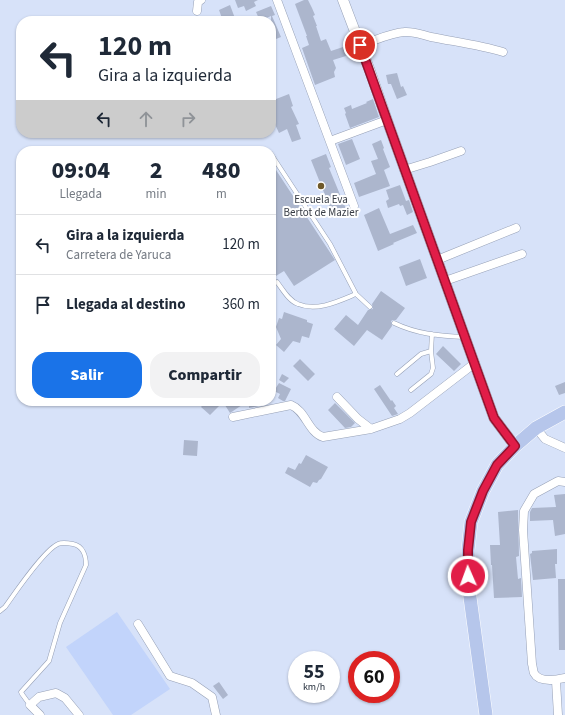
<!DOCTYPE html>
<html lang="es">
<head>
<meta charset="utf-8">
<style>
	:root { --surface:#fff; --page:#f2f2f3; --text:#1f2937; --muted:#747a83; --line:#e0e1e3; --accent:#1a73e8 }
	body { margin:0; font-family:"Source Sans 3",sans-serif; background:var(--page); color:var(--text); height:100vh; display:flex; flex-direction:column; font-size:15px; white-space:nowrap }
	* { box-sizing:border-box; margin:0 }
	p { font-size:13px; color:var(--muted) }
	.icon { flex:none; width:22px; height:22px; fill:none; stroke:currentColor; stroke-width:2; stroke-linecap:round; stroke-linejoin:round }
	.map { position:relative; flex:1; overflow:hidden }
	.details { position:absolute; left:16px; top:146px; width:260px; height:260px; display:flex; flex-direction:column; background:var(--surface); border-radius:16px; box-shadow:0 1px 3px #0004 }
	.details>* { flex:none }
	.guide { position:absolute; left:16px; top:16px; width:260px; height:122px; border-radius:16px; box-shadow:0 1px 3px #0004; background:#fff; color:var(--text); overflow:hidden }
	.speed { position:absolute; left:288px; top:651px; display:flex; gap:8px; font-size:20px; font-weight:700; text-align:center }
	.speed>* { display:grid; place-content:center; width:52px; height:52px; border-radius:50%; background:var(--surface); box-shadow:0 1px 3px #0004; line-height:1 }
	.speed small { font-size:10px; font-weight:400 }
	.speed .limit { border:6px solid #d22; background:#fff; color:#111 }
	.pin { position:absolute; display:grid; place-items:center; width:34px; height:34px; color:#fff; margin:-17px; border:2px solid #fff; border-radius:50%; box-shadow:0 1px 4px #0007 }
	.me { position:absolute; width:44px; margin:-22px; rotate:358deg; stroke-linejoin:round; filter:drop-shadow(0 0 3px #0008) }
	.turn { display:flex; align-items:center; gap:14px; height:84px; padding:0 16px; font-size:18px }
	.turn .icon { width:52px; height:52px; stroke-width:2.5 }
	.turn b { display:block; font-size:28px; line-height:34px }
	.lanes { display:flex; align-items:center; height:38px; padding:0 16px; background:#0003; justify-content:center; gap:20px; direction:ltr }
	.lanes .off { opacity:.35 }
	.eta { display:flex; justify-content:space-evenly; align-items:center; height:68px; text-align:center }
	.eta b { font-size:24px; font-weight:800; line-height:28px }
	.primary-button { display:flex; gap:8px; margin-top:auto; padding:8px 16px }
	.primary-button a { flex:1; height:46px; border-radius:16px; background:var(--accent); color:#fff; font-size:16px; font-weight:800; line-height:46px; text-align:center }
	.primary-button a+a { background:var(--page); color:var(--text) }
	ul { padding:0; list-style:none }
	li { display:flex; align-items:center; gap:12px; height:60px; padding:0 16px; border-top:1px solid var(--line) }
	li div { flex:1 }
	li b { display:block; font-size:15px }
	li em { font-style:normal }
	.map>svg:first-child { display:block }
	.green { fill:#c2d4fb }
	.building { fill:#acb6cd }
	.lines { fill:none; stroke-linecap:round; stroke-linejoin:round }
	.service-casing { stroke:#96a0b6; stroke-width:5 }
	.minor-casing { stroke:#96a0b6; stroke-width:9 }
	.tertiary-casing { stroke:#96a0b6; stroke-width:11 }
	.primary-casing { stroke:#fff; stroke-width:14 }
	.service { stroke:#fff; stroke-width:4 }
	.minor { stroke:#fff; stroke-width:8 }
	.tertiary { stroke:#fff; stroke-width:10 }
	.primary { stroke:#b6c6eb; stroke-width:13 }
	.route-casing { stroke:#92132f; stroke-width:10 }
	.route { stroke:#e11d48; stroke-width:7 }
	.poi-dot { fill:#6f5929; stroke:#fff; stroke-width:1.5 }
	.labels { text-anchor:middle; dominant-baseline:central; stroke-width:4; stroke-linejoin:round; paint-order:stroke }
	.poi-label { font-size:11px; fill:#373c45; stroke:#fff }
</style>
</head>
<body>
<div class="map">
<svg width="565" height="715" viewBox="0 0 565 715">
	<rect width="100%" height="100%" fill="#d7e2f9"/>
	<path class="green" d="M117,612L170,689L131,715H113L66,647Z"/>
	<path class="building" d="M235,0H258L254,2L256,6L246,11L244,6L238,8Z
		M304,0H308L312,8L315,15L313,16L317,26H316L321,41L326,39L331,51L343,47L346,56L333,60L336,68L334,72L335,77L315,85L302,48L309,45L306,36H307L295,4Z
		M230,5L236,21H223L219,10Z
		M271,6L275,15L272,16L281,37L271,41V16L260,21L256,12Z
		M397,73L401,87L403,86L407,95L397,99L391,84H388L386,75Z
		M289,94L293,106L291,107L299,124L296,125L301,139L292,142L287,129L279,133L273,120L276,118L271,103V101Z
		M373,99L379,117L350,128L345,114L346,113L344,108L351,105L352,109L367,103L366,102Z
		M352,139L360,159L346,165L338,144Z
		M381,140L384,148L383,149L390,167L384,170L390,186L359,197L354,183L376,174L371,161L378,159L372,144Z
		M326,154L331,167L329,168L346,209L333,215L311,160Z
		M276,170L335,260L294,286L284,271L271,279V172Z
		M400,185L406,201L409,200L413,212L407,215L403,205L400,206L399,204L388,208L386,201L389,199L386,190Z
		M379,208L390,234L413,225L417,233L393,243L394,244L378,251L364,215Z
		M420,259L427,278L406,286L399,267Z
		M381,291L405,308L396,320H393L391,321L392,326L382,340L367,330L354,346L334,329L346,315L358,325L368,310L373,309L372,304Z
		M284,312L307,320V322L313,324L309,338L302,336L300,343L293,341L284,352L276,345L281,339L276,327L279,318L282,319Z
		M443,346L461,364L454,371L436,354Z
		M300,359L315,374L308,381L293,366Z
		M282,374L289,378L284,383L279,380Z
		M565,382V393L559,395L555,386Z
		M279,383L291,389L285,401H283L278,398L280,394L274,391Z
		M380,385L391,401L392,400L396,406L394,408L398,414L392,416L374,389Z
		M206,401H239L242,405L230,413L223,402L210,415L201,407Z
		M249,401H258V406L249,408Z
		M335,403L355,423L351,427L345,428L328,410Z
		M184,440L198,441L197,456L183,455Z
		M306,455L328,467L321,479L319,480L317,483L313,482L310,487L285,473L288,467L295,470L299,463L301,464Z
		M565,494V534L555,536L553,520L530,521V512L532,508L556,507L554,495Z
		M518,510L519,556L516,557L518,579L521,578L522,597L494,598L492,565H491L490,545H500L498,512Z
		M557,549V564H555L556,578L533,580L530,554L532,553V551Z
		M558,579H565V650H559Z
		M219,682L228,695L223,699L213,686Z"/>
	<g class="lines">
		<g class="service-casing">
			<path id="service" d="M271,154L330,244L356,294L370,307
				M277,282C283,290 289,301 298,304C317,312 339,301 356,294
				M394,323C417,334 439,336 465,337
				M397,374L421,354L431,351
				M411,390L431,374L433,368L431,351L432,334
				M0,611L5,607C15,593 44,550 58,544C62,542 68,543 73,544C83,546 86,556 86,565L60,623L49,661L21,692L22,694L30,705"/>
		</g>
		<g class="minor-casing">
			<path id="minor" d="M277,0L354,206
				M197,11L198,2L201,0
				M360,45C374,41 390,33 404,32C414,31 422,35 431,37C456,42 480,45 503,52
				M330,141L387,120
				M404,170L430,162L461,151
				M437,260L516,228
				M445,281L522,254
				M337,397L358,419L371,429
				M233,417L291,405C306,411 308,432 323,437L371,429L400,419L410,413L475,363
				M536,428L545,439L565,448
				M565,482L558,481L534,494L524,511L523,530L532,664C533,667 533,671 534,673C539,683 556,680 565,678
				M138,624L170,676L192,683L212,697L216,715
				M556,681L558,715
				M40,715L30,705L39,697L56,693L65,698L79,715"/>
		</g>
		<g class="tertiary-casing">
			<path id="tertiary" d="M343,0L370,71L387,120L494,418L515,446"/>
		</g>
		<g class="primary-casing">
			<path id="primary" d="M486,715L469,590L468,550L471,522L483,491L497,465L515,446L536,428L565,412"/>
		</g>
		<use href="#service" class="service"/>
		<use href="#minor" class="minor"/>
		<use href="#tertiary" class="tertiary"/>
		<use href="#primary" class="primary"/>
	</g>
	<g class="lines">
		<g class="route-casing">
			<path id="route" d="M360,45L494,418L515,446L497,465L483,491L471,522L468,550V576"/>
		</g>
		<use href="#route" class="route"/>
	</g>
	<circle class="poi-dot" cx="321" cy="186" r="4"/>
	<g class="labels">
		<g class="poi-label">
			<text x="321" y="199">Escuela Eva<tspan x="321" dy="13">Bertot de Mazier</tspan></text>
		</g>
	</g>
</svg>
<div class="speed"><div>55<small>km/h</small></div><div class="limit">60</div></div>
<div class="pin" style="left:360px;top:45px;background:#d93025"><svg class="icon" aria-label="arrive" viewBox="0 0 24 24"><path d="M6 21V4h12l-3 4 3 4H6"/></svg></div>
<svg class="me" style="left:468px;top:576px" viewBox="-20 -20 40 40"><circle r="17" fill="#e11d48" stroke="#fff" stroke-width="3"/><path d="M0-11L8 9 0 5-8 9z" fill="#fff"/></svg>
<div class="guide">
<div class="turn"><svg class="icon" aria-label="left" viewBox="0 0 24 24"><path d="M17 20v-9H6M10 6l-5 5 5 5"/></svg><div><b>120 m</b>Gira a la izquierda</div></div>
<div class="lanes"><svg class="icon" aria-label="left" viewBox="0 0 24 24"><path d="M17 20v-9H6M10 6l-5 5 5 5"/></svg><svg class="icon off" aria-label="ahead" viewBox="0 0 24 24"><path d="M12 20V5M6 11l6-6 6 6"/></svg><svg class="icon off" aria-label="right" viewBox="0 0 24 24"><path d="M7 20v-9h11M14 6l5 5-5 5"/></svg></div>
</div>
<section class="details">
<div class="eta">
<div><b>09:04</b><p>Llegada</p></div>
<div><b>2</b><p>min</p></div>
<div><b>480</b><p>m</p></div>
</div>
<ul>
<li><svg class="icon" aria-label="left" viewBox="0 0 24 24"><path d="M17 20v-9H6M10 6l-5 5 5 5"/></svg><div><b>Gira a la izquierda</b><p>Carretera de Yaruca</p></div><em>120 m</em></li>
<li><svg class="icon" aria-label="arrive" viewBox="0 0 24 24"><path d="M6 21V4h12l-3 4 3 4H6"/></svg><div><b>Llegada al destino</b></div><em>360 m</em></li>
</ul>
<div class="primary-button"><a>Salir</a><a>Compartir</a></div>
</section>
</div>
</body>
</html>
